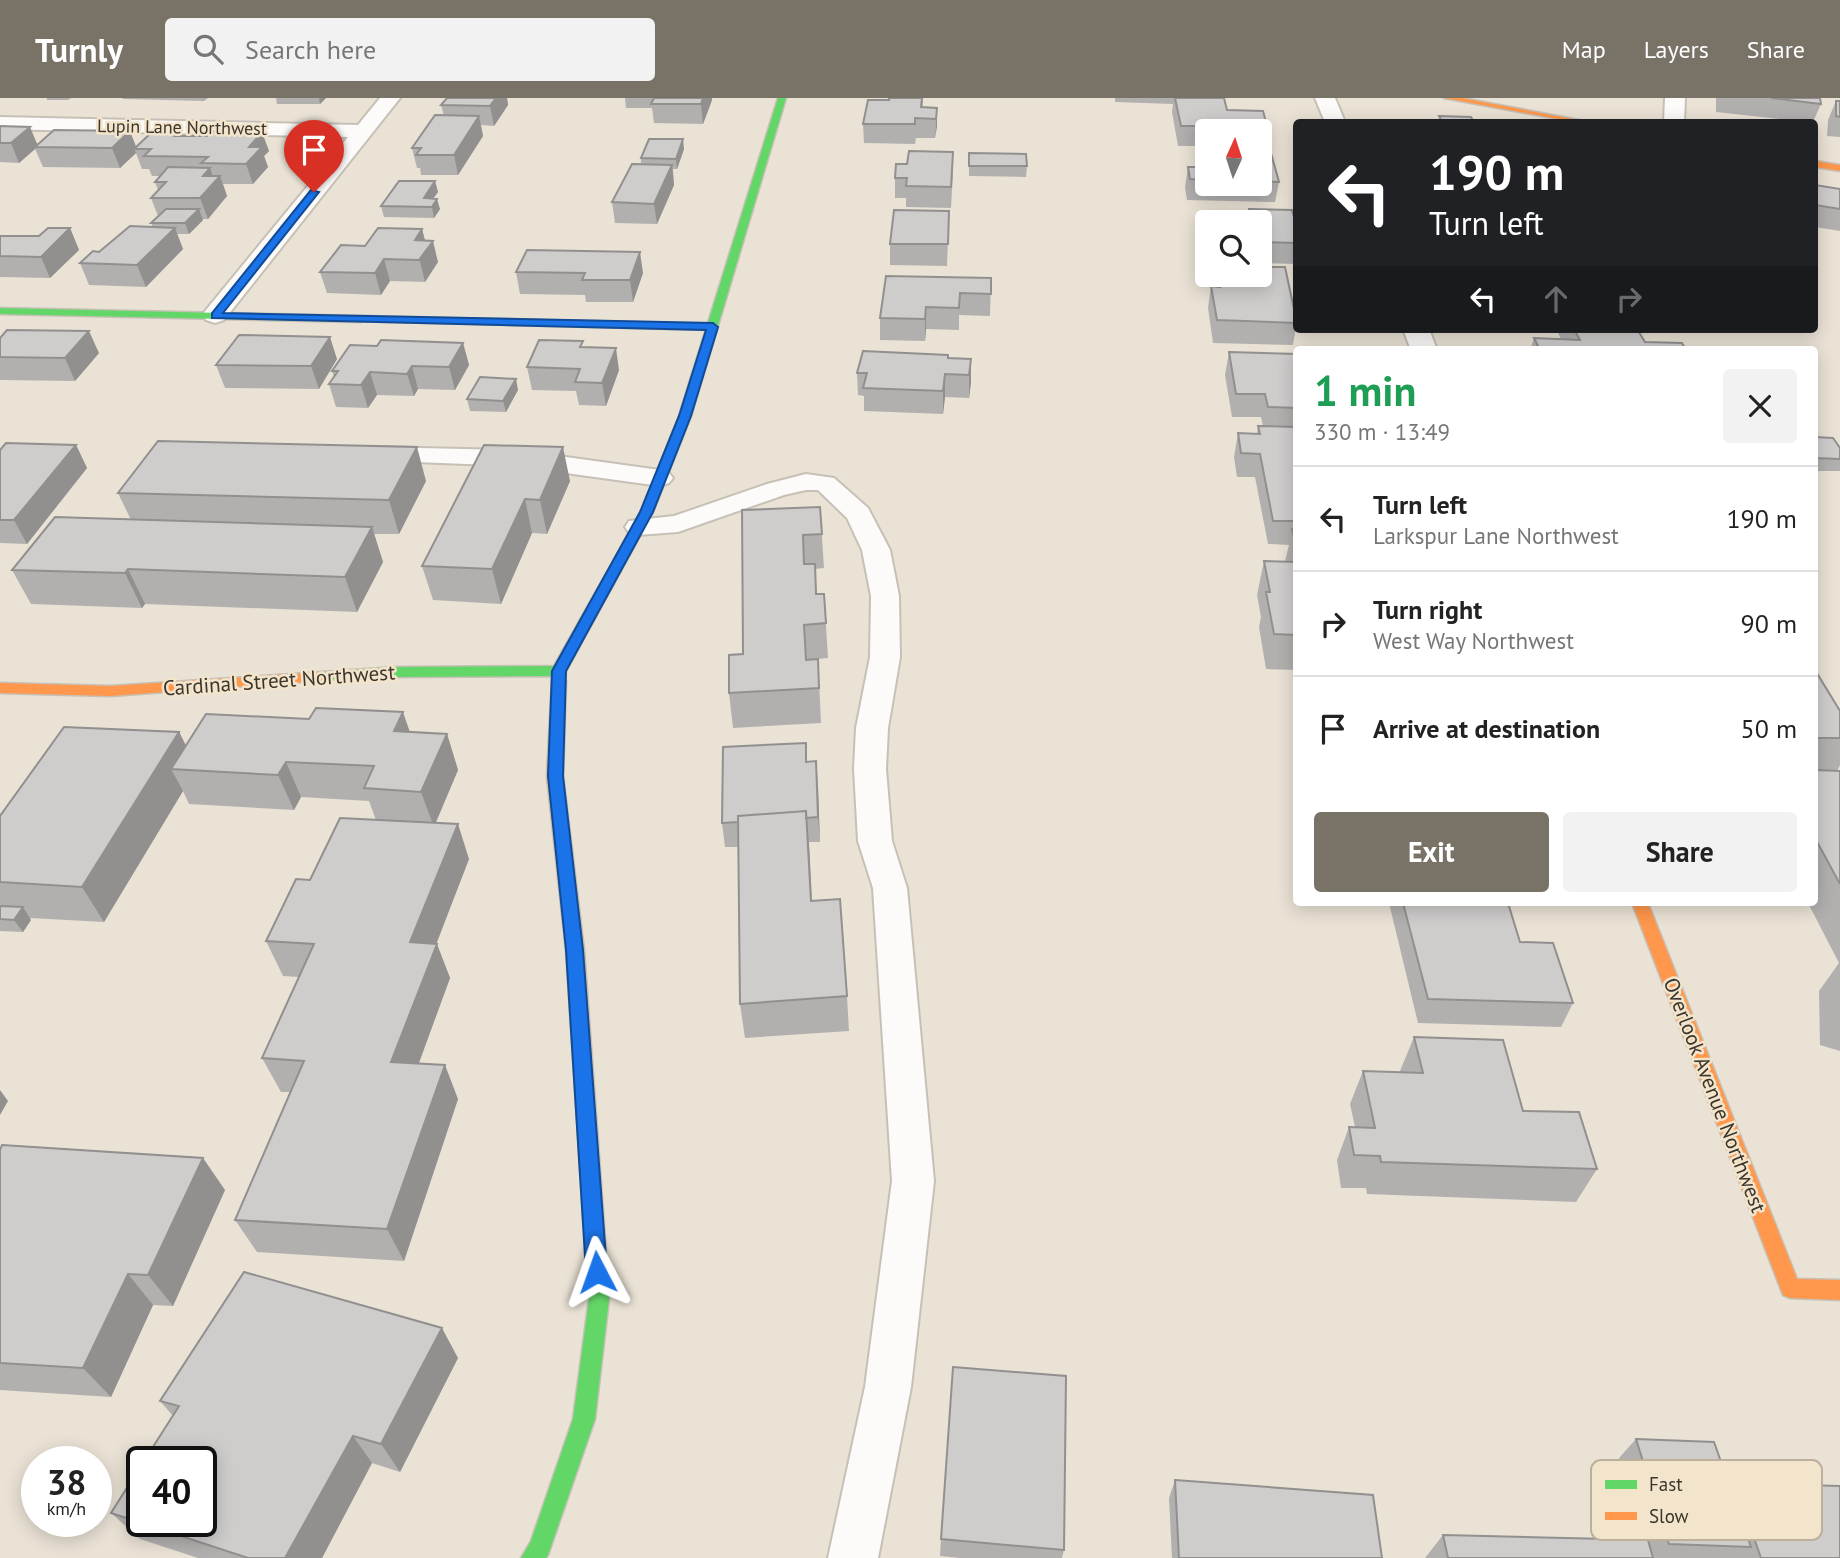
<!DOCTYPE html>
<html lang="en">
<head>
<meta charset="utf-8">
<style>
	:root { --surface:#fff; --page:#f2f2f2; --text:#222; --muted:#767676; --line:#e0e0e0; --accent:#787267 }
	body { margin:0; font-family:"PT Sans",sans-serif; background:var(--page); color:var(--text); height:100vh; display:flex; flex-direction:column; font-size:26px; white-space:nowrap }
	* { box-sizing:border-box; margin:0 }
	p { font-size:23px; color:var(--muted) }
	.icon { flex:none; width:38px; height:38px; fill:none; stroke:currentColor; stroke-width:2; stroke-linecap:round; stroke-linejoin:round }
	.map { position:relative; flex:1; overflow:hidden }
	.drawer { position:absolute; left:1293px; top:248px; width:525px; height:560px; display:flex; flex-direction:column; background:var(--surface); border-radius:7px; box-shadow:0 4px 18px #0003 }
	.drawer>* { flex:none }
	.hud { position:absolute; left:1293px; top:21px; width:525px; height:214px; border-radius:7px; box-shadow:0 4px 18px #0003; background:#202124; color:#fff; overflow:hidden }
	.needle { width:46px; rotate:3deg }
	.controls { position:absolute; left:1195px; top:21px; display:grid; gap:14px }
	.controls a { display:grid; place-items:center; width:77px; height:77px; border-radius:7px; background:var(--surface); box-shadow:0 4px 18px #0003; font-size:35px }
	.speed { position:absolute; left:21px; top:1348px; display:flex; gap:14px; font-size:35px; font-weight:700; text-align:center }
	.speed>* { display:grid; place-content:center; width:91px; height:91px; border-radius:50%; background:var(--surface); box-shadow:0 4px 18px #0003; line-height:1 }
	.speed small { font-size:18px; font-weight:400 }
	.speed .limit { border:4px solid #111; border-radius:10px; background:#fff; color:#111 }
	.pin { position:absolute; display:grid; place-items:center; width:60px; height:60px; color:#fff; margin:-72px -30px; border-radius:50% 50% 50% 0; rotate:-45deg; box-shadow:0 0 7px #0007 }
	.pin .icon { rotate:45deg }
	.me { position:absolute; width:77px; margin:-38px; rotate:356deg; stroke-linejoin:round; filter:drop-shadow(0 0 5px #0008) }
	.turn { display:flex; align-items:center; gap:24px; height:147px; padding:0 21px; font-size:32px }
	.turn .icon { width:91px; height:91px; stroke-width:2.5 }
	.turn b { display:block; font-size:49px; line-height:60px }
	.lanes { display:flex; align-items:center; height:66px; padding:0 21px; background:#0003; justify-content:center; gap:35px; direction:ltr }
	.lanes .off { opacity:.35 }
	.round { display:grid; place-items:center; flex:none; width:74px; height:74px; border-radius:7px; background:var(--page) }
	.headline { display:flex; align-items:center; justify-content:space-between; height:119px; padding:0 21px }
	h1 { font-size:42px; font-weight:700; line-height:52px; color:#1e9e55 }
	.cta { display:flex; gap:14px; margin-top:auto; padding:14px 21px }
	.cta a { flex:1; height:80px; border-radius:7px; background:var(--accent); color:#fff; font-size:28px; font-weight:700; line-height:80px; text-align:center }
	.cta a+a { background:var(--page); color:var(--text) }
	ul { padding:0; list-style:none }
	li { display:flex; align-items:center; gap:21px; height:105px; padding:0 21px; border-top:2px solid var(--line) }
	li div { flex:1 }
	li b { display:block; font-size:26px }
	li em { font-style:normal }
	header { display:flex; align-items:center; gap:42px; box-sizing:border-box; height:98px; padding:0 35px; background:var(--accent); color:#fff }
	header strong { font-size:33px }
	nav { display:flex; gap:38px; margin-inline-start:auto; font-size:24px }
	.search { width:490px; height:63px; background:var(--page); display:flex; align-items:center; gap:18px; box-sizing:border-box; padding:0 24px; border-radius:7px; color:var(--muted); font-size:26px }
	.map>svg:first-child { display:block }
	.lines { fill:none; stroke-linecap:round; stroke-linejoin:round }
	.lane-casing { stroke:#c6c0b6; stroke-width:4 }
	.street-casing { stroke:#c6c0b6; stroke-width:4 }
	.fast-casing { stroke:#c6c0b6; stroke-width:3 }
	.slow-casing { stroke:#c6c0b6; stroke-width:3 }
	.lane { fill:#fcfbf9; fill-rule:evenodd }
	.street { fill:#fcfbf9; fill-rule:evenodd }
	.fast { fill:#63d668; fill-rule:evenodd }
	.slow { fill:#ff974d; fill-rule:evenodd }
	.wall { fill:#b2b0af }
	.shaded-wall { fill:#91908f }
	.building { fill:#cfcdcc; stroke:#91908f; stroke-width:2 }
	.route { fill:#1a73e8; stroke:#114b97; stroke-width:2 }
	.labels { text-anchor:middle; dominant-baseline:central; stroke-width:5; stroke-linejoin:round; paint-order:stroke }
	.far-street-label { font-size:18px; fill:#3b352c; stroke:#f3e4cc }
	.street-label { font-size:21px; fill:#3b352c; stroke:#f3e4cc }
	.key { fill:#f3e4cc; stroke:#bcb09c; stroke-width:2 }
	.key-label { font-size:19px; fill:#3b352c }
</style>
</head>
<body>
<header>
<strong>Turnly</strong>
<div class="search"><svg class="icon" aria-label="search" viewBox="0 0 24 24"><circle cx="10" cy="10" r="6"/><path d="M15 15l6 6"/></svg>Search here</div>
<nav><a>Map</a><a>Layers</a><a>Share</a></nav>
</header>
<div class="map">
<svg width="1840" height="1460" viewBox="0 0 1840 1460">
	<rect width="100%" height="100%" fill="#eae2d5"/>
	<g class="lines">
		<g class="lane-casing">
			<path id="lane" d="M374,349L515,352L660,372L669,375L673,380L669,385L660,388L515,368L365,362L361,357L365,352Z
				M806,376L834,380L868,410L890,452L899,498L900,559L888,630L886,671L892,743L907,790L934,1083L911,1289L878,1460H828L865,1289L892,1083L873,790L858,743L854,671L856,630L870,559L871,498L862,452L847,420L818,392H806L784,397L678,434L638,437L629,435L625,429L629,423L674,418L767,386Z"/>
		</g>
		<g class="street-casing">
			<path id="street" d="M380,0H400L224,222L215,225L206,222L202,217L206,212L348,39L0,31V19L358,27Z
				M1315,0H1335L1345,24H1325Z
				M1665,0H1685L1684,24H1664Z
				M1403,231H1429L1437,252H1411Z"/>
		</g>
		<g class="fast-casing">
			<path id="fast" d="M778,0H786L691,318L653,414L566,573L564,586H554L552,578L397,579L318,582L316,579L323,574L397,569L554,568L641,414L679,318Z
				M0,210L361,218L366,221L361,224L0,216Z
				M595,1133L602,1135L605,1142L609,1201L595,1321L548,1457L546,1460H521L531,1443L573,1321L589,1201L585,1142L588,1135Z"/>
		</g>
		<g class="slow-casing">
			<path id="slow" d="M1444,0H1462L1589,24H1574Z
				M1815,63L1840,67V73L1815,69Z
				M361,218L713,226L718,229L713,232L357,223L356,221Z
				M323,574L330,579L328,582L111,598L0,595V585L111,588Z
				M559,578L566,583L563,678L584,852L605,1142L602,1149L595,1151L588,1149L585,1142L566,852L547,678L552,583Z
				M1632,805H1648L1797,1181L1840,1182V1202L1790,1200L1783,1197Z"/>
		</g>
		<use href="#lane" class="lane"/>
		<use href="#street" class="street"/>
		<use href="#fast" class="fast"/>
		<use href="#slow" class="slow"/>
	</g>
	<path class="wall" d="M47,0H71L68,2H47Z
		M122,0H208L204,3L123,1Z
		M276,0H326L320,6H277Z
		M447,0H507L508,7L494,28L481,27L483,38L458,77H421L420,70H417L412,50L444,18L441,7Z
		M625,0H712V2L703,26L654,25L652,10H626Z
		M889,0H923V9L937,10L935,40H916L915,46L864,45L863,26L889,2Z
		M1115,0H1224L1227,12L1267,28L1265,41L1279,84L1275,104L1187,102L1185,89L1188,69H1196L1198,53H1208V86H1260V33H1208V48H1178L1172,14L1173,6L1115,4Z
		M1716,0H1820L1821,6L1813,24H1806L1716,14Z
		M1836,3H1840V39L1827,38L1828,22Z
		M0,28L38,46L136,49L182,38L269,53L264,58L268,69L253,86H223L227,98L208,121H203V122L189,136H177L183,151L146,189L89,187L80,165L99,154L153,129L151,125L158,118L151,100L158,92L155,84L160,78H152L149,71H142L136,55L120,70L43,69L35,51L19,65L0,64Z
		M684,51L677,71H673L674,87L657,126L615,125L612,104L641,66V60Z
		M969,55L1027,68L1026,79L969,78Z
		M953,74L951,110L906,109V100H895V80Z
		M435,83L438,94L433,101L440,111L434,120L384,119L381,108Z
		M1815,87L1840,91V133L1815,129Z
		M1249,111L1297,130L1296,166L1260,165V124H1246Z
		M949,113L947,168L890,167V146Z
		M70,130L79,152L50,180L0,179V138H39Z
		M422,131L425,142L438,164L425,184L390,183L381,197L327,195L320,174L365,148Z
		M516,174L643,175L633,204H586L585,197L520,196Z
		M1215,177H1260L1297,223L1293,247L1213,245L1208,210L1211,188L1213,189Z
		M991,180L990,218L959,217V232L926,231L925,243L880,242V220Z
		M1559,231H1637L1645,244L1686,252H1530L1534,240L1561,241L1558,235Z
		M0,240L99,255L75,283L0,282Z
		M463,245L469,267L455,292L418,291L414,298L377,297L368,310L336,309L329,286L334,279L332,273L377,248Z
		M584,249L619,272L606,308L579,307L576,293L532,292L527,269Z
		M1229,254L1297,256V572L1266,571L1259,529L1261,519L1257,497L1264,463H1285L1289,447L1268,446L1255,379H1237L1234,359L1238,335L1257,336L1258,328H1263L1261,319H1232L1225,277Z
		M948,260L971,261V284L969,300L945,299L943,316L864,313V298L858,297L857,275Z
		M337,261L319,291L225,290L216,267Z
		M518,292L506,314L470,313L467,301Z
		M1815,339L1840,350V373H1815Z
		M76,347L87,370L27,446L0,445V352Z
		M484,347L570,383L547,436L532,435L501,506L433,502L422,468Z
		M426,383L399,436H374L383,464L357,514L145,506L142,510L31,506L12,472L131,422L118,395Z
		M820,409L824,470L815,471L817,496H824L828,560L807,562L818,561L821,625L733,630L729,595L743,556L742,412Z
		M1815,572L1840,613V667L1837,673H1840V953L1820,947L1819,893L1839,865L1808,805H1815Z
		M179,634L186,648L410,634L447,636L458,672L435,725L469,761L436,845L450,880L419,965L458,1001L404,1163L257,1154L235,1122L291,994H281L262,960L299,879L283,878L266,843L310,782L376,722L369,703L301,699L294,712L189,706L183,693L104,824L30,820L31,822L23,834L0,833V784Z
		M816,663L820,744H809L812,803L847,898L849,933L745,940L740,906L738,749H725L722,725L807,664Z
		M1389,805H1508L1520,844L1573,905L1561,929L1418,925Z
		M1414,939L1523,1013L1597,1071L1576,1104L1367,1096L1366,1090H1341L1337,1062L1349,1029H1355L1350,1006L1363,973L1400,974V973Z
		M0,1052L225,1092L173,1208L153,1207L111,1299L0,1292Z
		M458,1260L400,1374L372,1365L322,1460H198L140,1441L111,1415L173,1318L160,1303Z
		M1636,1341L1730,1389L1735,1385L1840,1460H1425L1443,1437L1643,1442L1619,1360Z
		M1175,1382L1382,1460H1172L1169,1400Z
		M941,1441L1064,1452L1062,1460H960L940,1458Z"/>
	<path class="shaded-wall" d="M319,0H326L320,6Z
		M496,0H507L508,7L494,28L490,8Z
		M703,0H712V2L703,26L701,6Z
		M937,10V29L935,40L936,21Z
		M479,18L483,38L458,77L454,57Z
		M30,29L38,48L35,49V51L19,65L11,45Z
		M130,33L137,51H134L136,55L120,70L112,50Z
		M262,34L269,53L264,58L268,69L253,86L246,66L249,49Z
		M683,41L684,51L677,71L676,61Z
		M672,67L674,87L657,126L654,106Z
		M210,70L215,84L220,78L227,98L208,121L200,100L203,78Z
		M435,83L438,94L427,109L424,100Z
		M437,101L440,111L434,120L432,109Z
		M199,111L203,122L189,136L185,125Z
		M70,130L79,152L50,180L41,159Z
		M175,130L183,151L146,189L137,167Z
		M422,131L427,151L433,143L438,164L425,184L415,142Z
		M640,154L643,175L633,204L630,182Z
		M384,161L390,183L381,197L375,175Z
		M926,209V231L925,243V221Z
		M89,233L99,255L75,283L65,260Z
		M330,239L337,261L319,291L311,268Z
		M463,245L469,267L455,292L449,269Z
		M616,250L619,272L606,308L602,285Z
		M971,261V284L969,300V277Z
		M412,268L418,291L414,298L407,276Z
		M370,274L377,297L368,310L361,287Z
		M945,276V299L943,316V293Z
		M516,281L518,292L506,314L503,303Z
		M76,347L87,370L27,446L14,422Z
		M417,349L426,383L399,436L389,402Z
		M563,349L570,383L547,436L540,402Z
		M525,401L532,435L501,506L492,471Z
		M372,429L383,464L357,514L345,479Z
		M128,471L145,506L142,510L125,475Z
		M403,614L415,649L394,633Z
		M179,634L197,669L171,671L183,693L104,824L82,789Z
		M447,636L458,672L434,729L421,694Z
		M816,663L818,687L820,744L818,719Z
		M286,664L301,699L294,712L278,677Z
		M806,713L809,749L813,838L811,803Z
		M458,726L469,761L424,878L410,844Z
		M23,809L31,822L23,834L14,822Z
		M437,846L450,880L407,997L391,964Z
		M445,967L458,1001L404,1163L387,1131Z
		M0,992L8,1003L0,1017Z
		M203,1060L225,1092L173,1208L148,1177Z
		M128,1176L153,1207L111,1299L83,1270Z
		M442,1230L458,1260L400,1374L381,1346Z
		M353,1338L372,1365L322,1460H285Z"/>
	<path class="building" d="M447,0H496L490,8L441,7Z
		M654,0H703L701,6H651Z
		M889,0H922L921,9L937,10L936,21L915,20V26H863L868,2H889Z
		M1175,0H1224L1227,12L1263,13L1267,28H1181Z
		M1771,0H1820L1821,6Z
		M1836,3H1840V19L1836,18Z
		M435,17L479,18L454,57H416L421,50H412Z
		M1439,18L1471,19L1474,24H1442Z
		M0,28L30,29L11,45H0Z
		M54,32L130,33L112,50L35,49Z
		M154,32L181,33L175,38H207L212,33L262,34L249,49H262L246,66L201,65L208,59L144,58L151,51H134Z
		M1260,40L1267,41L1279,84L1260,83Z
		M649,41H683L676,61L641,60Z
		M909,53L953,54L951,89L906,88L907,80H895L896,66H907Z
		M1198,53H1208V82L1190,81L1188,69H1201Z
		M969,55L1026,56L1027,68H969Z
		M632,66L672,67L654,106L612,104Z
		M168,69L210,70L203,78H220L200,100H151L166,84H155Z
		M399,83H435L424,100L437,101L432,109L381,108Z
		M1815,87L1840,91V111L1815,107Z
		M166,111H199L185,125H151Z
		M1249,111L1292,112L1297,130V145L1260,144V124H1251Z
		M894,112L949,113L948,146H890Z
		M130,128L175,130L137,167L80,165L93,153L99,154Z
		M48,130H70L41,159L0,158V138H39Z
		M378,130L422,131L415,142L433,143L419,162L384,161L375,175L320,174L341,147L365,148Z
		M527,152L640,154L630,182H582L585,175L516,174Z
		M1260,169H1285L1297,225L1217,222L1211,188L1220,189L1218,177H1260Z
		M886,178L991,180V196L960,195L959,210L926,209L925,221L880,220Z
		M1574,231H1637L1645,244L1682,245L1686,252H1540L1534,240L1580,242Z
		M7,232L89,233L65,260L0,259V240Z
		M239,237L330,239L311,268L216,267Z
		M381,242L463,245L449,269L412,268L407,276L370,274L361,287L329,286L338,273H332L350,247L377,248Z
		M539,242L583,243L580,249L616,250L602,285L575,284L580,271L527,269Z
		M863,253L948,257V260L971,261L969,277L945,276L943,293L863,290L867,275H857Z
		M1229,254L1297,256V310L1268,309L1265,296H1236Z
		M480,279L516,281L503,303L467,301Z
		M1258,328L1297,329V423H1273L1260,356L1241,355L1238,335L1260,336Z
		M1815,339L1833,340L1840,350V361L1815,360Z
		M158,343L417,349L389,402L118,395Z
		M6,345L76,347L14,422H0V352Z
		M484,347L563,349L540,402L525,401L492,471L422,468Z
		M820,409L822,436L803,437L804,466H815L816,496H824L826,525L804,527L806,562L818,561L819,590L729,595V557L743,556L742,412Z
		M55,419L372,429L345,479L128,471L125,475L12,472Z
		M1292,431H1297V451Z
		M1264,463L1297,464V537L1274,536L1266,494H1270Z
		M1815,572L1840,613V640H1815Z
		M316,610L403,614L394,633L447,636L421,694L364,690L374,668L286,664L278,677L171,671L206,616L309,621Z
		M64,629L179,634L82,789L0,784V718Z
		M806,645V664L816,663L818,719L806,720V713L738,718V724L722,725L723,649Z
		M1815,672L1840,673V786L1815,740Z
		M806,713L811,803L840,801L847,898L740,906L738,718Z
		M340,720L458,726L410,844L437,846L391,964L445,967L387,1131L235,1122L304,963L262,960L314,846L266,843L296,781L310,782Z
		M1403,805H1508L1520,844L1553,845L1573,905L1428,901Z
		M0,808L23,809L14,822L0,821Z
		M1414,939L1503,942L1523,1013L1579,1014L1597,1071L1381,1064L1380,1058L1354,1057L1349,1029L1375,1030L1363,973L1423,975Z
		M2,1047L203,1060L148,1177L128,1176L83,1270L0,1265V1052Z
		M244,1174L442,1230L381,1346L353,1338L285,1460H248L111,1415L142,1366V1423H201V1363H144L179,1308L160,1303Z
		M953,1269L1066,1278L1064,1452L941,1441Z
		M1636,1341L1714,1344L1751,1449L1669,1446Z
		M1175,1382L1373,1397L1382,1460H1179Z
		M1735,1385L1840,1388V1460H1761Z
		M1443,1437L1648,1442L1653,1460H1448Z"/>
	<path class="route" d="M311,92L319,94L223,215L713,225L718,229L691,318L653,414L566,573L563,678L583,852L607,1174L604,1181L597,1184L589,1181L586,1174L566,852L548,678L552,573L640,414L679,318L706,232L212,220V215Z"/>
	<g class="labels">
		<g class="far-street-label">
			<text transform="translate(182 29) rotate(1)">Lupin Lane Northwest</text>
		</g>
		<g class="street-label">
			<text transform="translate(279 582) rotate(-4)">Cardinal Street Northwest</text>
			<text transform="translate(1715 997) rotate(69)">Overlook Avenue Northwest</text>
		</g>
	</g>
	<rect x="1591" y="1362" width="231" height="80" rx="10" class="key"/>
	<rect x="1605" y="1382" width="32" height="9" fill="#63d668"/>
	<rect x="1605" y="1414" width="32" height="8" fill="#ff974d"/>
	<g class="key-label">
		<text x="1649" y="1393">Fast</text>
		<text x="1649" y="1425">Slow</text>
	</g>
</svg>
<div class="controls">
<a><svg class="needle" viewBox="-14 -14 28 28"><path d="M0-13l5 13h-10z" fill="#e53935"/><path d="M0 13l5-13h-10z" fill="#767676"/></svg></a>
<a><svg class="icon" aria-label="search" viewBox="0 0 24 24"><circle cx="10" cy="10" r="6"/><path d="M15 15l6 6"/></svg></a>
</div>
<div class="speed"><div>38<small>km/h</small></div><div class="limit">40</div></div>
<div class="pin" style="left:314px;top:94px;background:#d93025"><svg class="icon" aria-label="arrive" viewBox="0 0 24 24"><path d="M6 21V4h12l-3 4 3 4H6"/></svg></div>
<svg class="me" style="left:597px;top:1174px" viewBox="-20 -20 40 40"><path d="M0-17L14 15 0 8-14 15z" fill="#1a73e8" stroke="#fff" stroke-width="4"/></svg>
<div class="hud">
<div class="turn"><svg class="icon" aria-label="left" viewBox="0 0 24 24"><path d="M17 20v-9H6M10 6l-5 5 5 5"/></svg><div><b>190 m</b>Turn left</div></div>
<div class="lanes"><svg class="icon" aria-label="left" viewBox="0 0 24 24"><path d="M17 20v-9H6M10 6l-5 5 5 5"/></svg><svg class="icon off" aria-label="ahead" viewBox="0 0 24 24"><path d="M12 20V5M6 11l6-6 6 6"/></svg><svg class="icon off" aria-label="right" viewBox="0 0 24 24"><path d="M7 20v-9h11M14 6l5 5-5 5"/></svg></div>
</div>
<section class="drawer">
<div class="headline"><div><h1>1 min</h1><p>330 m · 13:49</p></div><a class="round"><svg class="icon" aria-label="close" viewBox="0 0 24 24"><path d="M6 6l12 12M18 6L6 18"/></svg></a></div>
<ul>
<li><svg class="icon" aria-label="left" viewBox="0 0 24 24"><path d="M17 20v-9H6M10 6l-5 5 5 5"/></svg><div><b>Turn left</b><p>Larkspur Lane Northwest</p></div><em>190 m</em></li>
<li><svg class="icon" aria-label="right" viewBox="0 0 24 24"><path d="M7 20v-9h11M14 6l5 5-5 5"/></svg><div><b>Turn right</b><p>West Way Northwest</p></div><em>90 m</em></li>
<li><svg class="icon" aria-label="arrive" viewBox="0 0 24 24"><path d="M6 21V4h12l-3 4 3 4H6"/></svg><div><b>Arrive at destination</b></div><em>50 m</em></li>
</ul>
<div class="cta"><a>Exit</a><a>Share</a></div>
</section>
</div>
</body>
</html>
